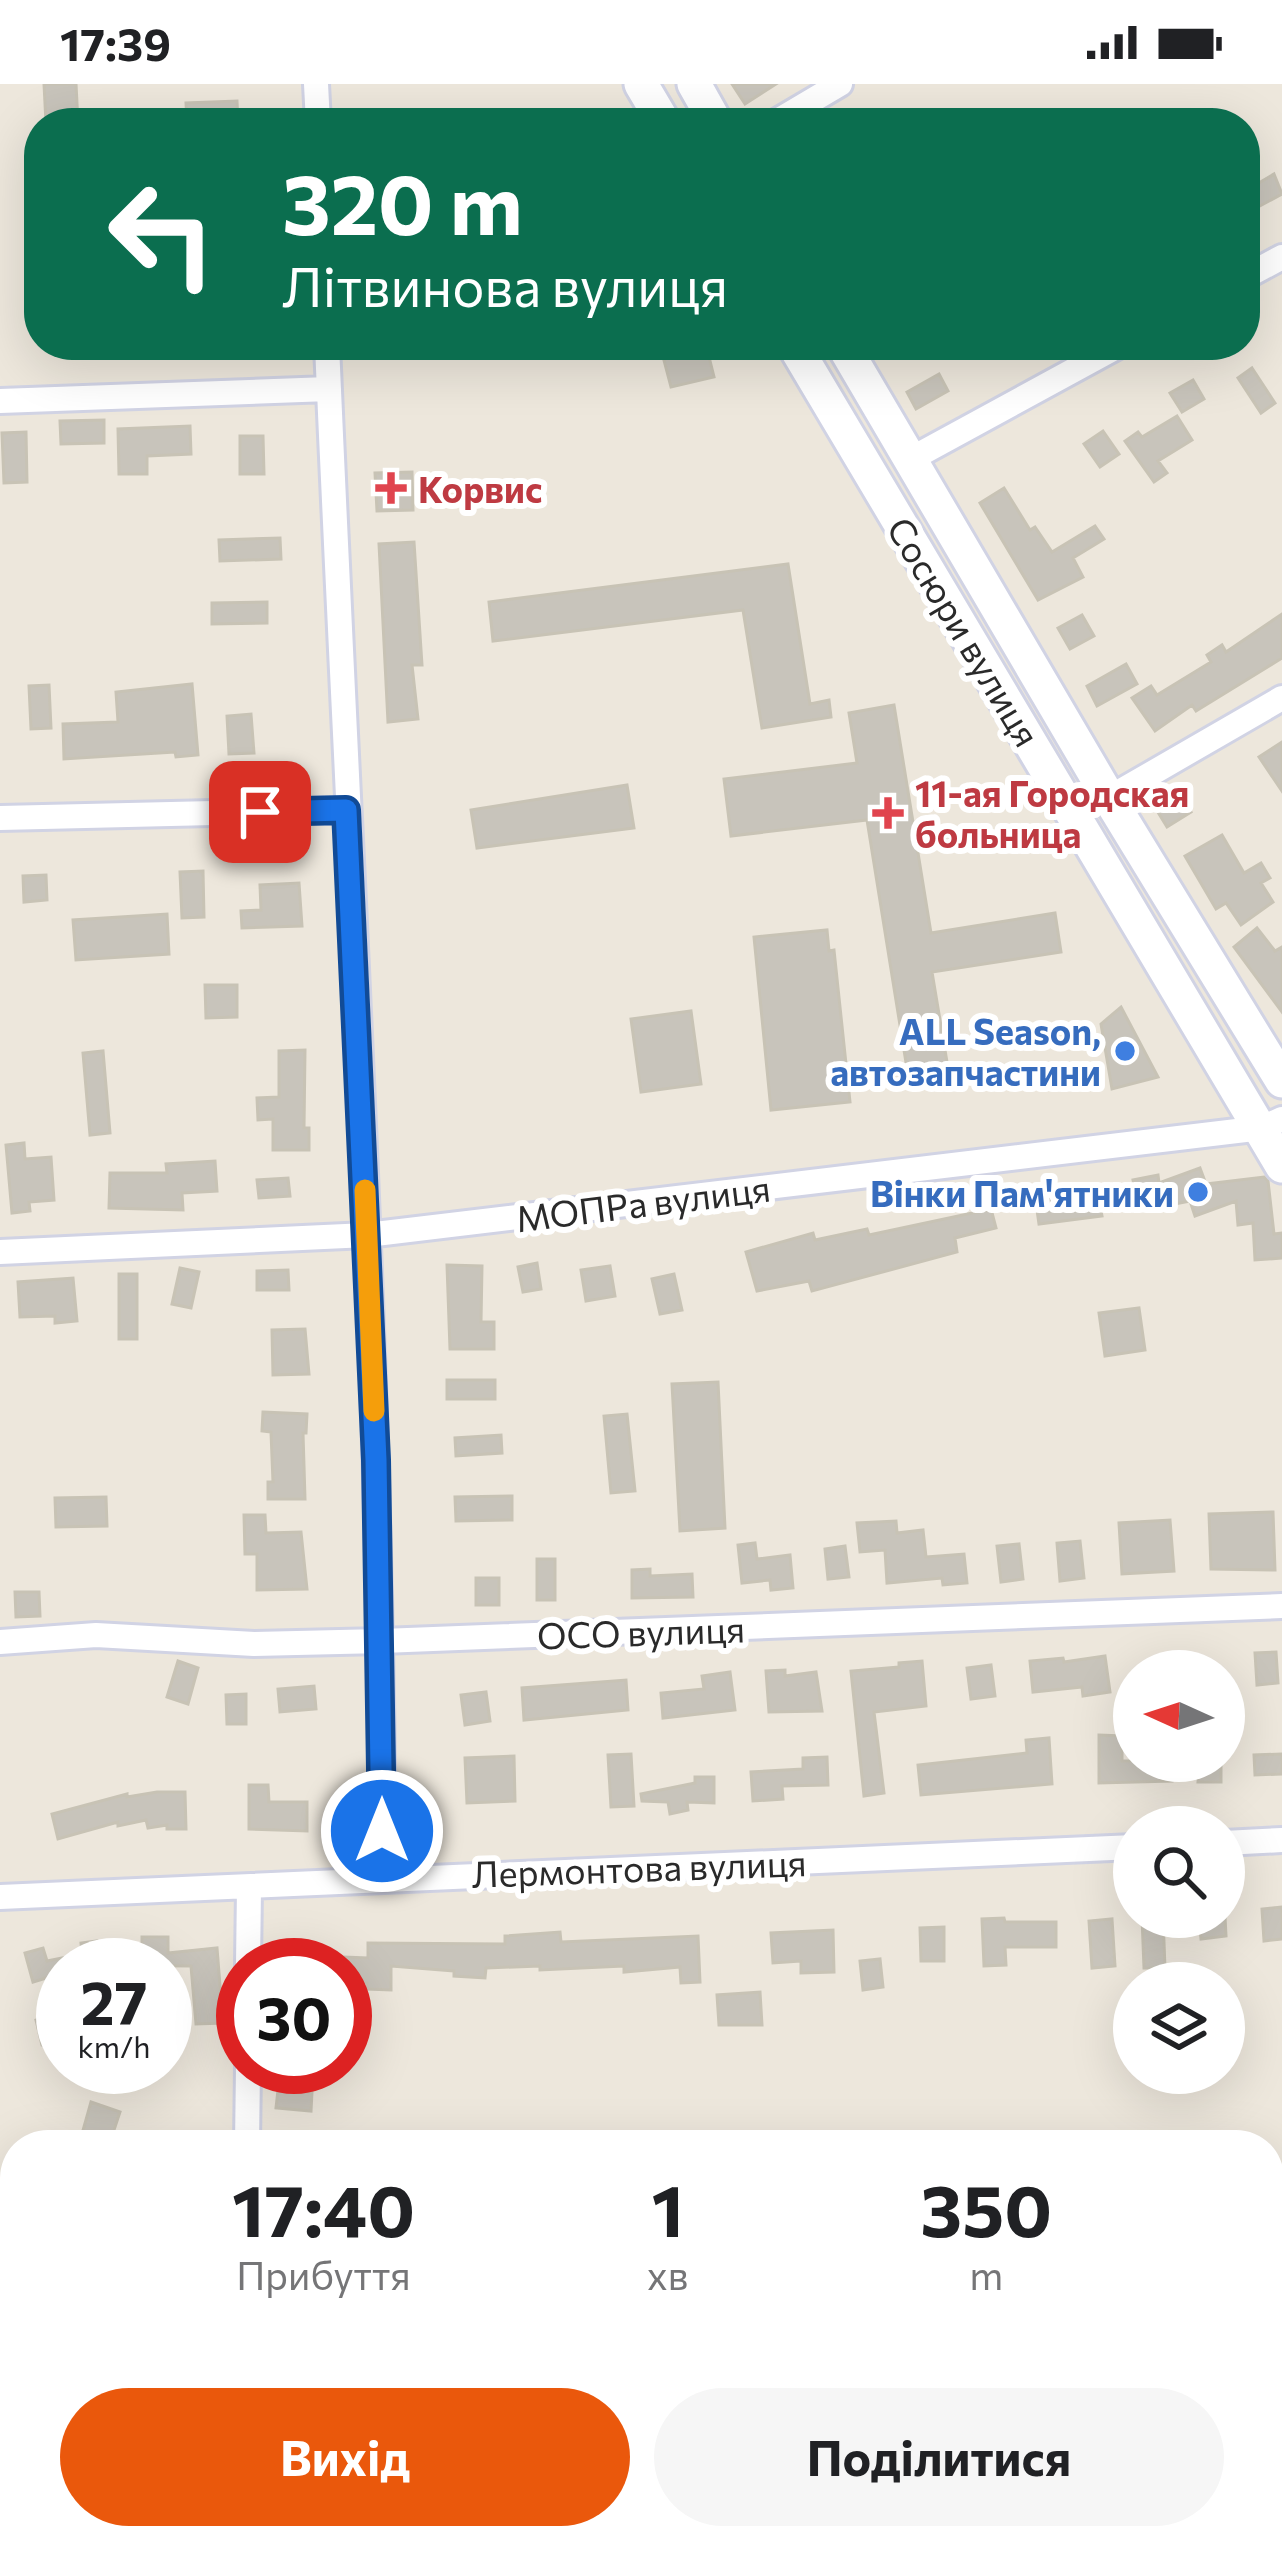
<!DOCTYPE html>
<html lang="uk">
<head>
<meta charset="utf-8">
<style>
	:root { --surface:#fff; --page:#f6f6f6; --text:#202124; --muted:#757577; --accent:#ea580c }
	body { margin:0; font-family:Commissioner,sans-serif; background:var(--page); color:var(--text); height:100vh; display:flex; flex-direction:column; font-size:45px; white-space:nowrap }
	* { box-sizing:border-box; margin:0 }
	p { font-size:39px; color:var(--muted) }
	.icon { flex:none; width:66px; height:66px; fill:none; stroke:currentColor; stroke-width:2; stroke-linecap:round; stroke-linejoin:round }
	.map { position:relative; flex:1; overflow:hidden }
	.drawer { position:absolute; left:0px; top:2046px; width:1284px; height:420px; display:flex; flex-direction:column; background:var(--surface); border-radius:48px 48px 0 0; box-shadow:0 12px 48px #0002 }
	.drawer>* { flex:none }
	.top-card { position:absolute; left:24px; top:24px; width:1236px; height:252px; border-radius:48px; box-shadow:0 12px 48px #0002; background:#0b6e4f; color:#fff; overflow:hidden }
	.needle { width:78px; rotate:273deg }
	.fabs { position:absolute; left:1113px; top:1566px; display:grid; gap:24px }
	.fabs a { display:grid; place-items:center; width:132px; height:132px; border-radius:50%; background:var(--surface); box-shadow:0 12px 48px #0002; font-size:60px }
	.speed { position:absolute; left:36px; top:1854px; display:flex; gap:24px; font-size:60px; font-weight:700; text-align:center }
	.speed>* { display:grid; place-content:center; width:156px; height:156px; border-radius:50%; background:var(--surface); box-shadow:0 12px 48px #0002; line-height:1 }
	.speed small { font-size:30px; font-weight:400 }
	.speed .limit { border:18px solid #d22; background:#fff; color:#111 }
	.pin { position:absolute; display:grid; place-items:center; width:102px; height:102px; color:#fff; margin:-51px; border-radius:24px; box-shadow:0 6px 18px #0006 }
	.me { position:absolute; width:132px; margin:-66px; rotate:0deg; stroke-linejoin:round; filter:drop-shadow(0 0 9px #0008) }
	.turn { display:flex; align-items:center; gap:42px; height:252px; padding:0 60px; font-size:54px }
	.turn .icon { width:156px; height:156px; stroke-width:2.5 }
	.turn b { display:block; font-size:84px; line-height:102px }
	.eta { display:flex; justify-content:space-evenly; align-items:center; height:204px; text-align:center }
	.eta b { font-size:72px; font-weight:700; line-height:84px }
	.action { display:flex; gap:24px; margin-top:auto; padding:24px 60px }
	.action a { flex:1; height:138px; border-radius:72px; background:var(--accent); color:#fff; font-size:48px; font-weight:700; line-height:138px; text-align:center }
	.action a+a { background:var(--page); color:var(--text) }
	.status { display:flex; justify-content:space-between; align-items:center; height:84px; padding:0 60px; background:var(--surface); direction:ltr }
	.status svg { height:33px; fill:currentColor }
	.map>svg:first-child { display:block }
	.building { fill:#c8c4bb; stroke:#c8c3b5; stroke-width:3 }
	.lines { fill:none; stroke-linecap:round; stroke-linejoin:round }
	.street-casing { stroke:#d1d3e4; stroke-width:30 }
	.secondary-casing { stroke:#d1d3e4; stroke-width:39 }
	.street { stroke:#fff; stroke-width:24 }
	.secondary { stroke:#fff; stroke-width:33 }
	.route-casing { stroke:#114b97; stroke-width:30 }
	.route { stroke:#1a73e8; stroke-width:21 }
	.slow { stroke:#f59e0b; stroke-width:21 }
	.health-dot { fill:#e0444e; stroke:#fff; stroke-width:4.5 }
	.shop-dot { fill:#3f7fe0; stroke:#fff; stroke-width:4.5 }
	.labels { text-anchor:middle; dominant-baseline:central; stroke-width:12; stroke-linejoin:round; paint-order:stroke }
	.health-label { font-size:36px; font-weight:bold; fill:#be3a42; stroke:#fff; text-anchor:start }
	.street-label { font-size:36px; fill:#2a2a2a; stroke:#fff }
	.shop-label { font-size:36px; font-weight:bold; fill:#366cbe; stroke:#fff; text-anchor:end }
</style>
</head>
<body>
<div class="status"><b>17:39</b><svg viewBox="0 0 49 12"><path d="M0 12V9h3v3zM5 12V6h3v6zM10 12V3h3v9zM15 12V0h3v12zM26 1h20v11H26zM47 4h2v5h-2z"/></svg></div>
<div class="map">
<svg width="1282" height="2466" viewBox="0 0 1282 2466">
	<rect width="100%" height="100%" fill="#ede7dc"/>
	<path class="building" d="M44,0H76L78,39H46Z
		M732,0H776L745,20Z
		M237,17L238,39H187L186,19Z
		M1274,90L1282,110L1245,130V107Z
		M660,261H706L714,293L671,303Z
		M1252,284L1275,319L1261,329L1238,294Z
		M939,290L948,307L916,325L907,308Z
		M1193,296L1204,315L1182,328L1170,309Z
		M1177,332L1192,356L1158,377L1167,389L1154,398L1125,357L1138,348L1142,353Z
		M104,336V359L61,360L60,337Z
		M190,342L191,370L147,372V390H119L118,345Z
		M1103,347L1119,370L1100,383L1084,360Z
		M26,348L27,398L4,399L2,349Z
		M240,352H263L264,390H240Z
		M412,388L413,426L377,427L375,389Z
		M1004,404L1030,446L1035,443L1052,468L1095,442L1104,455L1073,474L1083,493L1038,516L980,419Z
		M280,454L281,475L220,477L219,456Z
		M414,458L422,581H412L418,635L388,638L379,460Z
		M788,480L810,620L829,616L831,633L762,644L743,526L493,557L489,518Z
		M267,518V539L212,540V519Z
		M1282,530V574L1196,627L1192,621L1155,647L1132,614L1151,602L1157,611L1211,578L1207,571L1222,561L1226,568Z
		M1082,531L1094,552L1070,565L1058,544Z
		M1126,580L1137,600L1097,622L1087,602Z
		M192,600L198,671L176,673L175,668L64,675L63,640L118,638L116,608Z
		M49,601L51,644L31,645L29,602Z
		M894,621L931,849L1055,829L1061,868L932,888L948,984L908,991L867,736L731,752L724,695L857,679L849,629Z
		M251,630L254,669L229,670L227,632Z
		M1282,658V707L1259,673Z
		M627,701L634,744L477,764L471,726Z
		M1180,710L1191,728L1167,743L1156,725Z
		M1222,751L1244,789L1261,779L1270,794L1261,799L1273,818L1241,841L1226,819L1216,825L1185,772Z
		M203,787L204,833L182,834L180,788Z
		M46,791L47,816L24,818L23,792Z
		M299,799L302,842L242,844L241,827L261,826L260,801Z
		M167,830L169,870L76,876L73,836Z
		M1257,844L1275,867L1282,863V928L1234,863Z
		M827,846L829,867L834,866L850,1018L771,1026L754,853Z
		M205,901H237V933L206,934Z
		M1121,923L1158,993L1112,1005L1101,940Z
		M691,927L701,1000L641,1008L631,935Z
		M305,966L304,1044H309V1066H273V1035L258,1036L257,1014L279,1013V967Z
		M103,967L110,1049L90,1051L83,969Z
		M24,1059L25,1075L51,1073L54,1116L29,1118L30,1127L12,1129L6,1061Z
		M215,1077L217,1107L182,1109L183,1126L109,1124L110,1089H167L166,1080Z
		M1200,1084L1206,1100L1264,1093L1268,1097L1274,1150L1282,1149V1174L1255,1176L1253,1139L1238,1141L1236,1117L1195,1132L1190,1117L1139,1127L1133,1096L1158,1091L1159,1099Z
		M288,1094L290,1112L259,1114L257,1096Z
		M1060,1102L1061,1111L1097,1105L1102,1132L1039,1140L1034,1105Z
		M991,1125L996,1144L955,1154L957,1168L812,1207L809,1197L757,1207L746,1168L813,1149L815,1156L867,1145L869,1151Z
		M537,1179L541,1205L523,1208L518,1183Z
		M447,1181L482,1182L481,1238H494V1265H450Z
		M610,1182L615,1212L586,1217L581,1186Z
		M180,1184L199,1188L191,1224L172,1220Z
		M288,1186L289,1206H257V1187Z
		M119,1190H137V1255H119Z
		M674,1190L682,1226L660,1230L652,1195Z
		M73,1194L77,1237L55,1239V1232L20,1233L18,1198Z
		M1139,1224L1145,1266L1105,1272L1099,1229Z
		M305,1245L309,1290L273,1291L272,1246Z
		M447,1296H495V1315H447Z
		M718,1298L725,1444L680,1447L672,1300Z
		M263,1328L307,1330L306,1349H303L305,1415H268V1398H273L271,1348L262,1347Z
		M627,1330L635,1407L611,1409L604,1332Z
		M501,1351L502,1369L456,1372L455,1354Z
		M512,1412V1436L456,1437L455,1413Z
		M106,1413L107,1442L56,1443L55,1414Z
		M1273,1428L1275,1486L1211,1485L1209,1430Z
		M244,1431H265L266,1449L301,1448L307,1505L257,1506V1470H245Z
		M1170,1436L1174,1487L1122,1490L1119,1439Z
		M896,1437L897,1449L923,1446L926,1473L964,1470L967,1499L943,1501L942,1494L887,1499L885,1466L860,1468L857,1439Z
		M1080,1457L1084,1494L1060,1497L1057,1459Z
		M755,1459L757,1475L790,1471L793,1504L771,1506L770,1496L742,1499L738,1461Z
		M1019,1460L1023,1495L1001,1498L997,1462Z
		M845,1462L849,1493L828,1495L825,1465Z
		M537,1475H555V1516H537Z
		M650,1485V1492L692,1490L693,1513L632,1514V1486Z
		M476,1494H499V1521H476Z
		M15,1508H39L40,1532L16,1533Z
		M1276,1568L1278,1599L1257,1601L1255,1569Z
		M1105,1572L1110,1608L1083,1612L1082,1603L1033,1608L1030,1577L1063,1574L1064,1578Z
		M178,1577L198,1584L188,1620L167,1613Z
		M922,1577L926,1622L874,1628L884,1709L864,1712L851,1587L899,1583V1579Z
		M991,1581L995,1612L971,1615L967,1584Z
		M785,1586V1592L816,1588L822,1627L769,1628L766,1587Z
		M730,1588L735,1626L663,1634L661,1609L704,1605L702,1592Z
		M626,1596L628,1626L524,1636L522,1604Z
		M314,1602L316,1625L280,1628L278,1605Z
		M486,1608L490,1637L465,1641L461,1611Z
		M246,1610V1640H227L226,1611Z
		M1099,1651L1122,1652V1677H1171L1172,1697L1099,1699Z
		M1049,1654L1052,1700L921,1711L918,1681L1027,1669L1026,1656Z
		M631,1670L634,1722L611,1723L608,1671Z
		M1282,1670V1690L1255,1691L1254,1671Z
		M514,1672L515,1717L467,1719L465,1674Z
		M827,1673L828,1701L782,1702L783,1715L753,1717L751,1688L803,1685V1674Z
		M1200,1677H1221V1698H1198Z
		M695,1693H714V1719L687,1718L688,1726L670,1730L668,1718L642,1717L641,1710L695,1699Z
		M249,1701H268L269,1718H307V1747L249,1745Z
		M157,1708H185L186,1745H167V1741L148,1744L146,1736L118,1742V1738L58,1755L52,1730L127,1710V1713Z
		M1282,1823V1855L1264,1857L1262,1825Z
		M1142,1833H1163L1165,1884H1144Z
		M1199,1833H1225L1226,1852L1201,1855Z
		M1004,1834L1005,1838H1056V1863H1005L1006,1881L984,1882L982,1835Z
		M1112,1835L1115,1882L1092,1884L1089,1837Z
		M944,1843V1877H921L920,1844Z
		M833,1846L834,1888L801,1889V1877L773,1879L771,1849Z
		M560,1848L561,1858L698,1852L700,1898L681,1899L680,1883L624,1888V1882L540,1886V1882L486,1884L485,1894L454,1892V1887L391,1882V1906L367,1905V1899L345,1897V1873L368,1874V1859L505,1860V1852Z
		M142,1853H168V1869L217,1864L223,1939L196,1940L191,1882L63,1881V1889L33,1898L25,1869L43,1864L47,1877L82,1870L81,1859L97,1857L98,1863L142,1861Z
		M880,1875L883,1903L863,1906L860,1877Z
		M760,1908L762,1941H719L717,1911Z
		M63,1929V1968L42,1961L36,1936Z
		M278,2006L312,2008L311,2027L276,2024Z
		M91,2018L120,2028L110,2058L82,2050Z"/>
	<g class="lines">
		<g class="street-casing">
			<path id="street" d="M316,0L318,39
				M774,39L840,0
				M1245,193L1282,173
				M327,261C349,772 381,1283 383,1794
				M0,317L329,305
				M909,376L1120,261
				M1109,714L1282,614
				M0,734L346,726
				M0,1168L367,1151L1262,1044L1282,1035
				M0,1558L96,1551L254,1560L382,1557L1282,1522
				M1224,1759L1282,1756
				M0,1813L1134,1763
				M248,1881L249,1804
				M247,2061L248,1983
				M0,2181H15
				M1269,2207H1282
				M647,2451L648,2466
				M238,2466L239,2451
				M468,2466V2451"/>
		</g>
		<g class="secondary-casing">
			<path id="secondary" d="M641,0L664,39
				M694,0L716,39
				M794,261L1282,1082
				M843,261L1109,714L1282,997"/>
		</g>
		<use href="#street" class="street"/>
		<use href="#secondary" class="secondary"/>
	</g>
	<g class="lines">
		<g class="route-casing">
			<path id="route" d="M260,728L346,726L376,1376L382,1747"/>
		</g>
		<use href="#route" class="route"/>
		<path class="slow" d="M365,1106L374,1327"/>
	</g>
	<g class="health-dot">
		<path d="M385 386h12v12h12v12h-12v12h-12v-12h-12v-12h12z"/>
		<path d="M882 711h12v12h12v12h-12v12h-12v-12h-12v-12h12z"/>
	</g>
	<g class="shop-dot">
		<circle cx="1125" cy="967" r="12"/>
		<circle cx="1198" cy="1108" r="12"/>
	</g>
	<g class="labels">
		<g class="health-label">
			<text x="418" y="404">Корвис</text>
			<text x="915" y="708">11-ая Городская<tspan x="915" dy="41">больница</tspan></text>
		</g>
		<g class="street-label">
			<text transform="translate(965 547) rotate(59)">Сосюри вулиця</text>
			<text transform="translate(643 1118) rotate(-7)">МОПРа вулиця</text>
			<text transform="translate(641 1547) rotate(-2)">ОСО вулиця</text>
			<text transform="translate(639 1783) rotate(-2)">Лермонтова вулиця</text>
		</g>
		<g class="shop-label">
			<text x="1101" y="946">ALL Season,<tspan x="1101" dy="41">автозапчастини</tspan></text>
			<text x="1174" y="1108">Вінки Пам'ятники</text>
		</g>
	</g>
</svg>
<div class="fabs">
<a><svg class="needle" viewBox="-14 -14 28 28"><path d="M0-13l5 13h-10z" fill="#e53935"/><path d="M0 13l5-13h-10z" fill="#757577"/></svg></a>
<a><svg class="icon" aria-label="search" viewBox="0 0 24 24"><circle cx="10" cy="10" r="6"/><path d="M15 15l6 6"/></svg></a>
<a><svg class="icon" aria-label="layers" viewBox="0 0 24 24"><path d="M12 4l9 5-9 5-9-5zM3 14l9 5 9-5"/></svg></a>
</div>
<div class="speed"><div>27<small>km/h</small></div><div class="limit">30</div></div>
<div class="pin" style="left:260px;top:728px;background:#d93025"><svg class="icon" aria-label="arrive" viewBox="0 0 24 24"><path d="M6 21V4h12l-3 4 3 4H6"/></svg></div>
<svg class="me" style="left:382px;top:1747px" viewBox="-20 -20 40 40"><circle r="17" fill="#1a73e8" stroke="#fff" stroke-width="3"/><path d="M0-11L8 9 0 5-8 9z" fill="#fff"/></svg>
<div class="top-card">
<div class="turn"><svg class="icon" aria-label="left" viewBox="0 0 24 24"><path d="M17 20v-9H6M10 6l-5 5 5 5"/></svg><div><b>320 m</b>Літвинова вулиця</div></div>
</div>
<section class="drawer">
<div class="eta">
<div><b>17:40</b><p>Прибуття</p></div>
<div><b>1</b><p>хв</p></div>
<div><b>350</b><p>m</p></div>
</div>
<div class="action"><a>Вихід</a><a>Поділитися</a></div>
</section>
</div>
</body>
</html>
